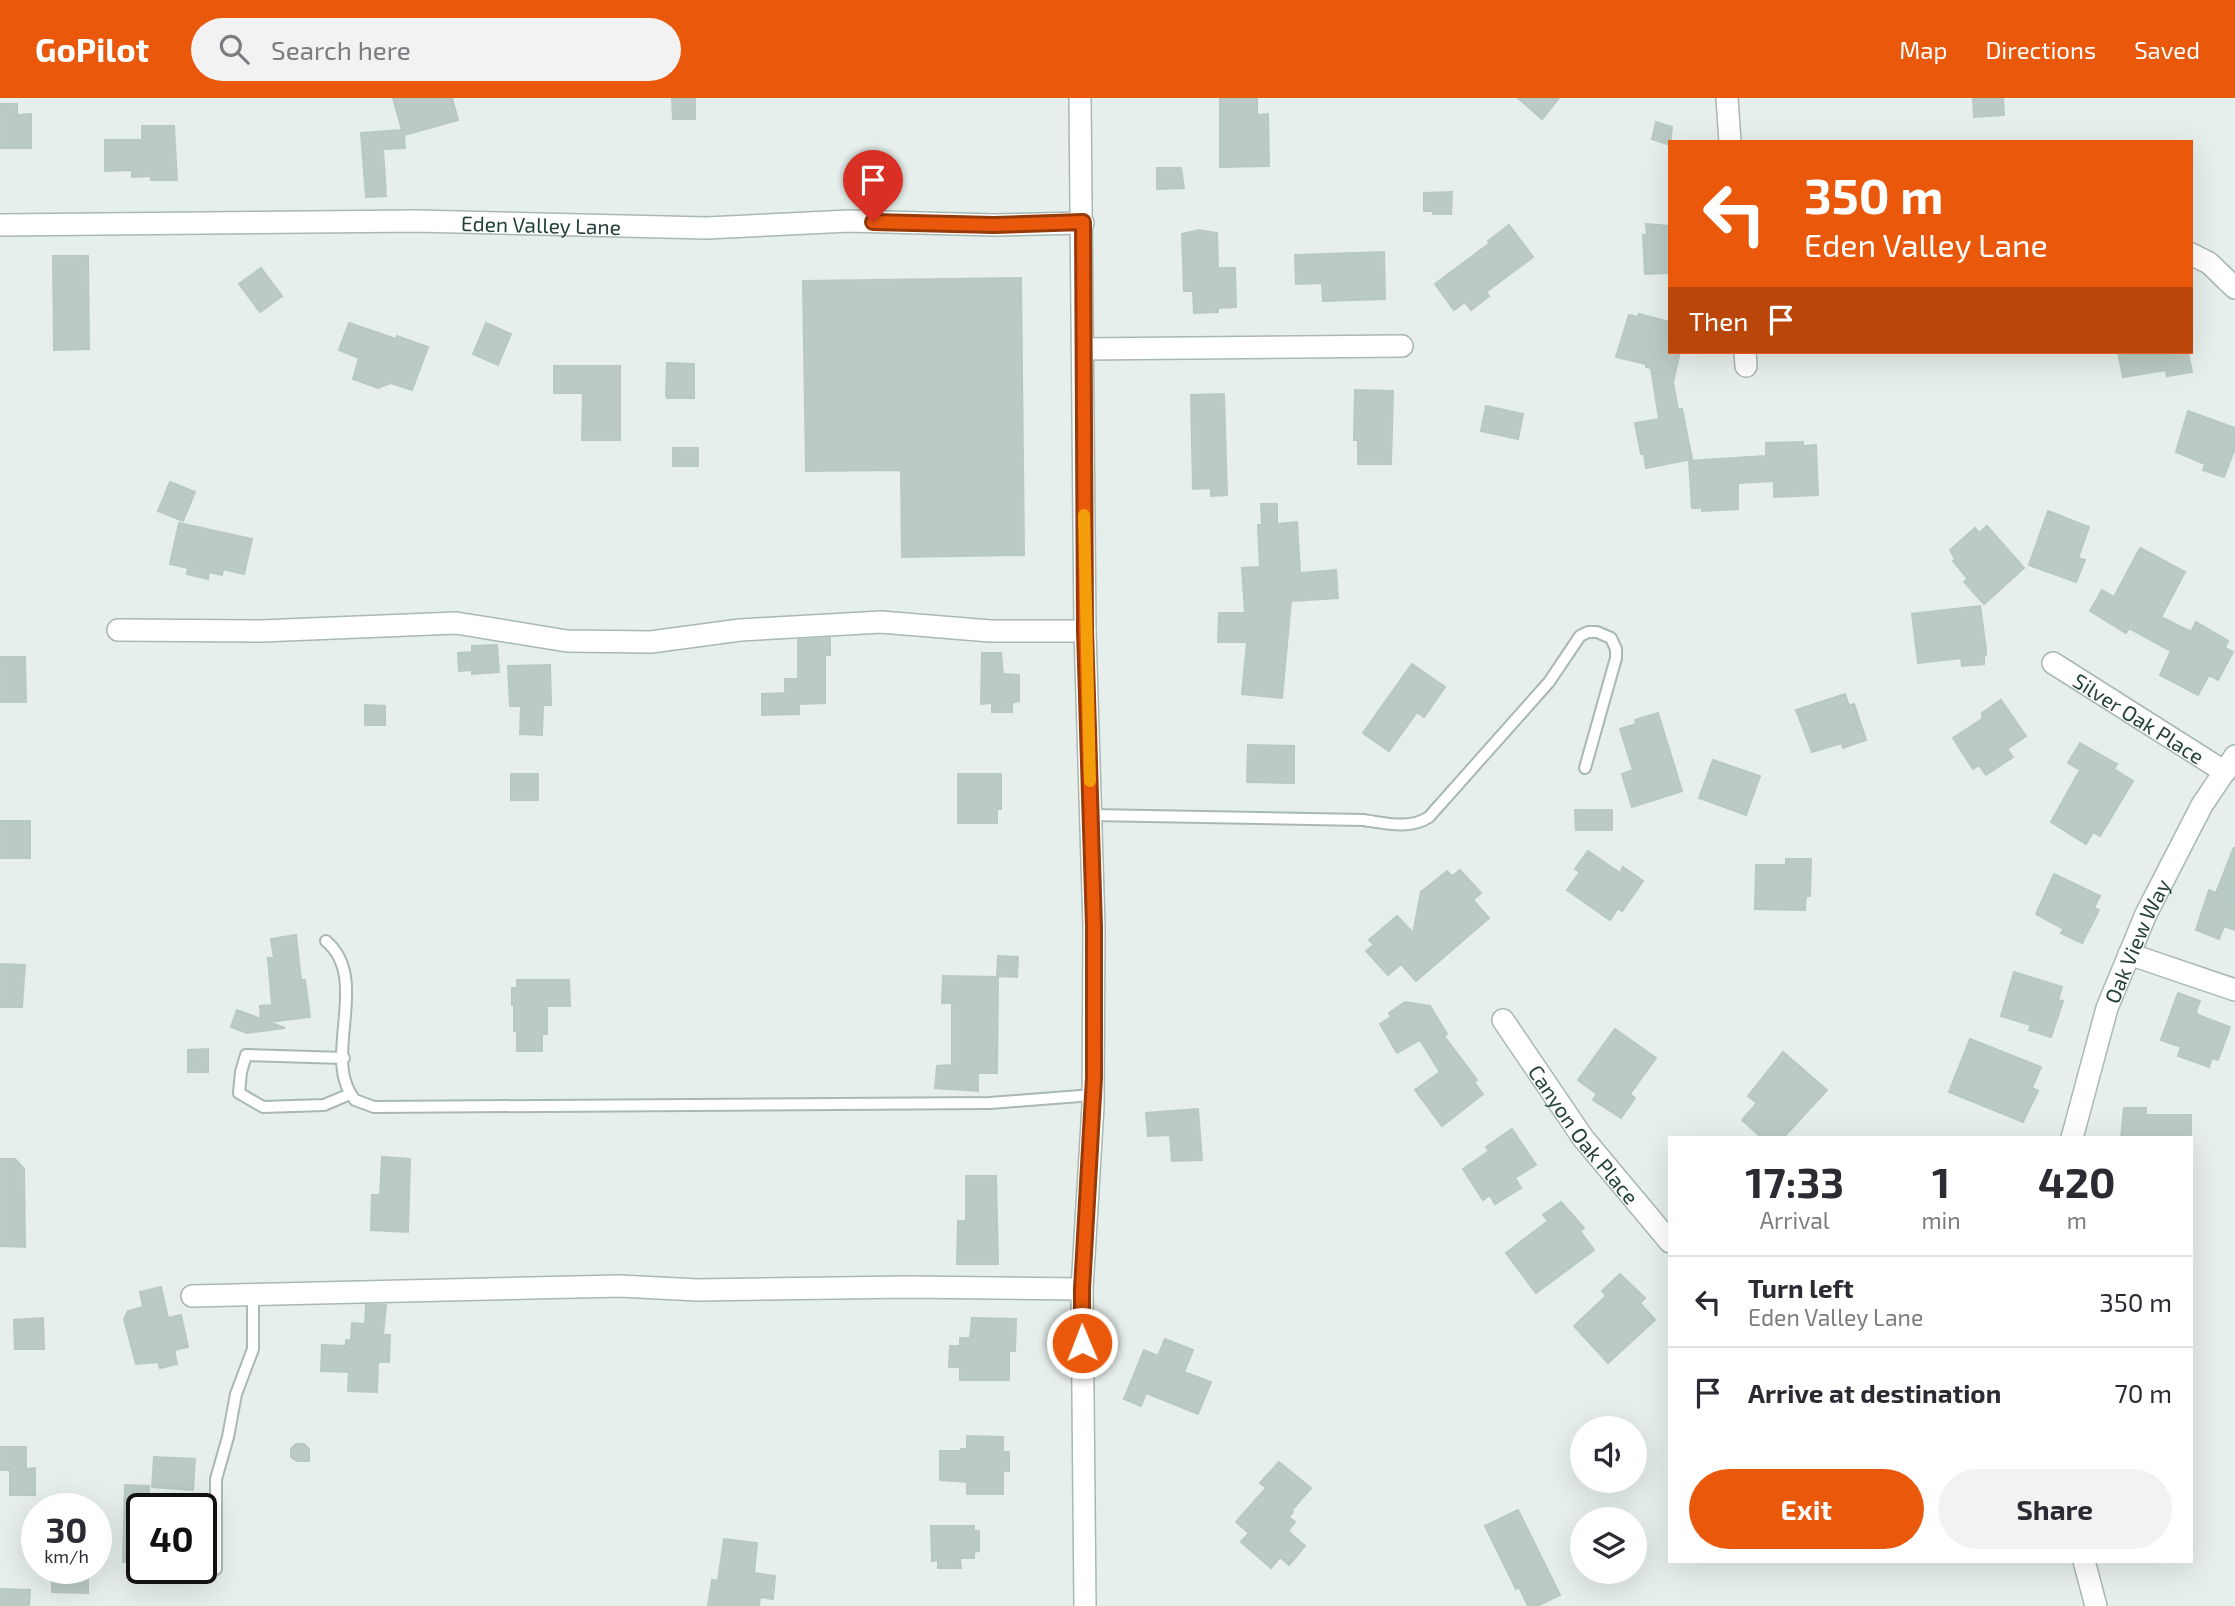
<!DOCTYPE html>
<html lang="en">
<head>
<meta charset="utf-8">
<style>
	:root { --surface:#fff; --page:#f2f2f3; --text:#2b2b33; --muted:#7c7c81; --line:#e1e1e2; --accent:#ea580c }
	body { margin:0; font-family:"Exo 2",sans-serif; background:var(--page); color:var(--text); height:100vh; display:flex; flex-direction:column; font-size:26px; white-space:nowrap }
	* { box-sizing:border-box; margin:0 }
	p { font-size:23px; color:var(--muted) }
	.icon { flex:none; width:38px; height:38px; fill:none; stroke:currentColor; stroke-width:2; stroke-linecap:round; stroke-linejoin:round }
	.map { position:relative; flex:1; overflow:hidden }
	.details { position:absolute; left:1668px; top:1038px; width:525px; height:427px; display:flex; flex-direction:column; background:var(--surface); border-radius:0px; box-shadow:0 7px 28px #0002 }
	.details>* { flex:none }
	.top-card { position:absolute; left:1668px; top:42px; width:525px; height:214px; border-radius:0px; box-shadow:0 7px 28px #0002; background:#ea580c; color:#fff; overflow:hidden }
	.fabs { position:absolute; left:1570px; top:1318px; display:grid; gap:14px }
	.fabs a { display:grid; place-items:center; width:77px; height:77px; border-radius:50%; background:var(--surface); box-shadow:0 7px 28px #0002; font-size:35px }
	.speed { position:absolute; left:21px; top:1395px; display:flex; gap:14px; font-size:35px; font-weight:700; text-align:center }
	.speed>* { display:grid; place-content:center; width:91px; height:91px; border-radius:50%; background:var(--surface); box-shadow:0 7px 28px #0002; line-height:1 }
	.speed small { font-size:18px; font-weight:400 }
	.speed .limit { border:4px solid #111; border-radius:10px; background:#fff; color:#111 }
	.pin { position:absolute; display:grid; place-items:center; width:60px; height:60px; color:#fff; margin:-72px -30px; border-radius:50% 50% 50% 0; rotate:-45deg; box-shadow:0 0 7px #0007 }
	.pin .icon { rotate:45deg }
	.me { position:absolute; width:77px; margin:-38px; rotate:359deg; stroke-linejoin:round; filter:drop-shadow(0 0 5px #0008) }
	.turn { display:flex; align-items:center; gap:24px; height:147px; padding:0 21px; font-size:32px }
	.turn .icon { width:91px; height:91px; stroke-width:2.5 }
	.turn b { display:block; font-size:49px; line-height:60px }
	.then { display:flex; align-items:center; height:66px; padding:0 21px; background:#0003; gap:14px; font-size:26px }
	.eta { display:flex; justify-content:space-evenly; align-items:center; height:119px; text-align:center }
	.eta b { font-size:42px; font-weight:700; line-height:49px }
	.action { display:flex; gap:14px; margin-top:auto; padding:14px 21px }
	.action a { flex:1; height:80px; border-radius:42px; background:var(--accent); color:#fff; font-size:28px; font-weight:700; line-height:80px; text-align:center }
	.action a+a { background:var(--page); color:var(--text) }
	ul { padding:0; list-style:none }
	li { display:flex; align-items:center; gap:21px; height:91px; padding:0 21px; border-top:2px solid var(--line) }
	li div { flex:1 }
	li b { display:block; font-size:26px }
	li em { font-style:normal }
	header { display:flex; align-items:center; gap:42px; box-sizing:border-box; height:98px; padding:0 35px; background:var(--accent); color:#fff }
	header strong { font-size:33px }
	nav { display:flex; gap:38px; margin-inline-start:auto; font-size:24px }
	.search { width:490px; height:63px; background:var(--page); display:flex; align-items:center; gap:18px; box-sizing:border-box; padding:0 24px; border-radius:38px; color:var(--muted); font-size:26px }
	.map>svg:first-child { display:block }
	.building { fill:#bbcac4; stroke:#b8c9c2; stroke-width:2 }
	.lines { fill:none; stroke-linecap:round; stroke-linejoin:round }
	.service-casing { stroke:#a8b8b2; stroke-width:14 }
	.minor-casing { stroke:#a8b8b2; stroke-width:24 }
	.tertiary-casing { stroke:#a8b8b2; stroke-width:24 }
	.service { stroke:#fff; stroke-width:10 }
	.minor { stroke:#fff; stroke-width:21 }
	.tertiary { stroke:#fff; stroke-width:21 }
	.route-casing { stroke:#983908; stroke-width:18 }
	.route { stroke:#ea580c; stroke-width:12 }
	.slow { stroke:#f59e0b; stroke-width:12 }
	.labels { text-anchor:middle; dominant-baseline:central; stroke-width:5; stroke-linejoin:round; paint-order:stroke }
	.street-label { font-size:21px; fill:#24423a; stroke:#f7fbf9 }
</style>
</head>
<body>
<header>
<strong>GoPilot</strong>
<div class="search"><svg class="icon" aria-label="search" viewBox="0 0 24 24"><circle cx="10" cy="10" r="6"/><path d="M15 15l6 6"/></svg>Search here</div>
<nav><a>Map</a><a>Directions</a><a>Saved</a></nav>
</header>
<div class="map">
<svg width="2235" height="1508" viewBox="0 0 2235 1508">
	<rect width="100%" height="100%" fill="#e6efeb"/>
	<path class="building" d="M393,0H452L458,22L404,37L405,50L383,51L386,98L366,99L361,35L402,32Z
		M672,0H695V21H673Z
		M1220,0H1257V17L1268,16L1269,68L1220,69Z
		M1518,0H1559L1542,21Z
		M1973,0H2003L2004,17L1974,19Z
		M0,6H17V17L31,16V50H0Z
		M1656,24L1672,29L1670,47L1652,41Z
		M142,28H174L177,82H151V78L132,79V72L105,73V42H142Z
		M1157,70H1181L1184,90L1157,91Z
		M1452,94L1451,116H1433V113H1424V95Z
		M1646,126L1670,128V175L1645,176L1643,137H1647Z
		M1509,127L1533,159L1486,194L1489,198L1471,212L1465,204L1454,212L1435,186L1490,145L1488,143Z
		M1199,132L1217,135L1218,170H1235L1236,209L1218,210V214L1194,215L1193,193H1184L1182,136Z
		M1384,154L1385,201L1323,203L1322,185L1296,186L1295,157Z
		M53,158H88L89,251L54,252Z
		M261,170L282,198L260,214L239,186Z
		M1021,180L1024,457L902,459L901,372L806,373L803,183Z
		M1639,216L1670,224V254H1680L1673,284L1678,312L1682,311L1692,361L1646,370L1644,356H1641L1635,325L1659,321L1651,270L1646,269V266L1616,259L1629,217L1638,219Z
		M349,225L396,241L397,238L428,249L412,292L391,285L378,290L353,281L359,260L339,252Z
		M486,225L511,236L498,267L473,256Z
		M2118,254H2188L2192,274L2167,278L2166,272L2123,279Z
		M667,265L694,266V300H667L666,297Z
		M554,268H620V342H582L583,295H554Z
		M1355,292L1393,293L1391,366H1358V342H1354Z
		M1224,296L1227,397L1211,398V390L1193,391L1191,297Z
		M1486,308L1523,316L1518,341L1481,333Z
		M2188,313L2235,330V350L2224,379L2203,372L2205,366L2176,354Z
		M1803,344V348L1816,347L1818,397L1774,399V383L1738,385V411L1702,413V410H1692L1689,363L1766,358V345Z
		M673,350H698V368H673Z
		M170,384L195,394L183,423L158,413Z
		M1261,406H1277V426L1297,424L1300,475L1336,472L1338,500L1291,503L1282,600L1242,596L1247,544H1218L1219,515H1245L1242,470L1260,469L1258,427H1262Z
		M2048,413L2089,429L2078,460L2085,462L2076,484L2029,467Z
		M179,425L252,441L244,476L223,471L222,477L209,474L208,481L187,476L188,470L170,466Z
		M1987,428L2024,470L1984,506L1964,484L1968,481L1953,463L1955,461L1950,452L1975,430L1979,435Z
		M2140,450L2185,474L2161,519L2191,534L2196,524L2228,543L2225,550L2233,554L2218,582L2209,577L2198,597L2160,577L2171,553L2129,530L2126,535L2090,513L2102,492L2114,499Z
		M1980,508L1986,551V557H1984V566L1962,568L1961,560L1918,565L1912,516Z
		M830,540V557H825V605L799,606V616L762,617V596L785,595V581H798V542Z
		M497,547L499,574L472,576V572L459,573L458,555L472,554V548Z
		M982,555H1001L1003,576L1019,577V603L1012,605V614H992V605L981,606Z
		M0,559H25L26,604H0Z
		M1412,566L1445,589L1424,619L1417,614L1389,653L1363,635Z
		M550,567L551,607H543L542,637L520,636L521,608H510L508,568Z
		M1845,596L1849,608L1854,606L1866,642L1843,650L1842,645L1812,654L1796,612Z
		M2001,602L2026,638L2007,651L2013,659L1986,677L1979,667L1973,671L1953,640L1982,621V615Z
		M365,607L385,608V627H365Z
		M1658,615L1682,693L1632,709L1622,676L1633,672L1620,631L1636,626L1635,622Z
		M2080,645L2117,666L2114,671L2133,683L2100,738L2093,734L2086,746L2051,724L2080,672L2068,665Z
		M1248,647L1294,648V685L1247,684Z
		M1713,662L1760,678L1746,717L1699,700Z
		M511,676H538V702H511Z
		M958,676H1001V711H997V725H958Z
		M1575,712H1612V732H1576Z
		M0,723H30V760H0Z
		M2234,749L2235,832L2224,828L2219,841L2196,832L2209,792L2216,795Z
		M1588,753L1620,775L1623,769L1643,783L1622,813L1618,810L1610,822L1567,792L1580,774L1575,771Z
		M1786,761H1811L1810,798H1806L1805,812L1755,811L1756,767H1786Z
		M1460,772L1481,795L1473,802L1489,820L1416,883L1401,866L1388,877L1366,853L1374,847L1369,842L1397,818L1413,835L1421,794L1447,773L1452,778Z
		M2054,776L2100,798L2094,810L2099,812L2082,845L2061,835L2064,831L2036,816Z
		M296,837L301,882H305L310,919L269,924L285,930L247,935L231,929L237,912L261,921L260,908L272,907L268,860H274L271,841Z
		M998,858L1018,859L1017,879L997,878Z
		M0,866L25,867L22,909H0Z
		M2014,874L2062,889L2058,902L2063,903L2051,939L2029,932L2031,927L2001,918Z
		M943,878L998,879L997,975H978V993L935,990L937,968L952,967V905H942Z
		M517,882H569L570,908H547V936H542V953H517V933H514V907H512V890H517Z
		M2178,895L2200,903L2196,913L2198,917L2230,929L2218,962L2212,960L2209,969L2178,958L2181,949L2161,942Z
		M1405,904L1430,908L1447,936L1444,938L1477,982L1474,984L1483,996L1442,1028L1415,992L1440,974L1420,942L1397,955L1380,926L1391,919L1389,915Z
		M1615,931L1656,960L1630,996L1635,1000L1621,1020L1593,1002L1597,996L1578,982Z
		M1970,941L2041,969L2032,990L2038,993L2023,1024L1949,994Z
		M208,951V974H188V952Z
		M1783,954L1827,992L1783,1040H1762L1742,1022L1757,1005L1748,998Z
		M2124,1010H2146V1017H2191V1040H2121Z
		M1198,1011L1202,1062L1172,1063L1170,1037L1148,1038L1146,1015Z
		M1512,1031L1536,1067L1515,1080L1521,1090L1495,1106L1490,1097L1483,1102L1463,1071L1489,1053L1486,1049Z
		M382,1059L410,1061L408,1134L371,1132L372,1097H380Z
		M0,1061H15L24,1071L25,1149L0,1148Z
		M966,1078H996L998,1166H957L958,1123H966Z
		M1561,1104L1584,1130L1580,1133L1594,1152L1536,1195L1506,1155L1548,1123L1543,1117Z
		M1620,1176L1645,1200L1640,1205L1655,1222L1608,1265L1574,1228L1606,1198L1602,1193Z
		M161,1189L168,1220L181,1217L188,1249L174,1252L177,1266L160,1270L158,1264L136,1266L124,1221L128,1213L143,1209L140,1194Z
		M366,1207H386L383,1237H390L389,1264H378L377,1294L348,1293L349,1274L321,1273L322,1247L346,1248V1242H351L352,1225L365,1226Z
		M43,1220L44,1251H15L14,1222Z
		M972,1220L1016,1221L1015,1253H1009V1282H960V1269H949L950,1248H960V1240H970Z
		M1165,1241L1193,1252L1184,1274L1211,1284L1198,1316L1146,1295L1141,1308L1124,1301L1144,1252L1158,1258Z
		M967,1338L1003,1339V1354H1009V1373H1003V1396H967V1384L940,1382V1353H961V1351H967Z
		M296,1346H304L309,1351V1363H297L291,1359V1351Z
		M0,1349H26V1371L35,1370V1397H10V1372H0Z
		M154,1359L195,1361L193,1392L152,1389Z
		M1279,1364L1311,1390L1291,1413L1293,1414L1289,1419L1295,1424L1288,1433L1305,1448L1289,1467L1280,1459L1271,1470L1241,1444L1249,1435L1236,1424L1266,1390L1260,1385Z
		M125,1387L149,1388L148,1410H142V1465L123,1464Z
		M1518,1412L1560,1497L1537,1508H1528L1519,1489L1516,1491L1485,1428Z
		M931,1428H974V1433H979V1453L974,1454V1460H960L961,1470H938V1462L932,1463Z
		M724,1441L757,1445L754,1475L775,1478L773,1501L760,1499L759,1508H708L712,1482L718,1483Z
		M52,1470H88V1495L52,1494Z
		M0,1491L30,1492L29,1508H0Z"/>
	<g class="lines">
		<g class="service-casing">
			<path id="service" d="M1091,717L1363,722C1385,725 1409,732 1429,719L1549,584L1580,538L1588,534H1597L1611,540L1616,551V560L1585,670
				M326,843C372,882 320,961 355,1002L374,1009L990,1005L1093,997
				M344,960L246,957L241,974L239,995L263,1009L324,1007L350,996
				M216,1471V1381L228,1339L236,1296L253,1251V1196"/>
		</g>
		<g class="minor-casing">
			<g id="minor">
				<path d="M1727,0L1730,44"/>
				<path id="s1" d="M0,127L417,123L706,130L849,123L994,127L1083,125"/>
				<path d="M2191,156L2209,165L2235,190"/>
				<path d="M1083,251L1402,248"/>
				<path d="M1745,254L1746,268"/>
				<path d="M118,532L261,533L456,525L567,543L651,544L740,532L881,524L990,533H1085"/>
				<path id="s2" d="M2053,565L2225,674"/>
				<path d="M2129,856L2235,892"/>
				<path id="s3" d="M1503,922L1583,1040L1670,1144"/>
				<path id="s4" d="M2072,1040L2107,910L2146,816L2202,707L2235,658"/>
				<path d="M192,1198L620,1188L697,1192L908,1189L1082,1191"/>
				<path d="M2084,1463L2096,1508"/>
			</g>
		</g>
		<g class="tertiary-casing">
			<path id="tertiary" d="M1080,0L1085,533L1094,829L1093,1008L1082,1191L1085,1508"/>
		</g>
		<use href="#service" class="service"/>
		<use href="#minor" class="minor"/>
		<use href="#tertiary" class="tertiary"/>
	</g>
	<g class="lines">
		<g class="route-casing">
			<path id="route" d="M873,124L994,127L1083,124L1085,533L1094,829V980L1082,1191V1245"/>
		</g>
		<use href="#route" class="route"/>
		<path class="slow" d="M1084,417L1090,683"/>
	</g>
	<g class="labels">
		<g class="street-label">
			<text stroke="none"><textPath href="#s1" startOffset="541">Eden Valley Lane</textPath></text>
			<text stroke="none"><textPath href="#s2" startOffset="102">Silver Oak Place</textPath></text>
			<text stroke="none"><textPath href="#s4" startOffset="208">Oak View Way</textPath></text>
			<text stroke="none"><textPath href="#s3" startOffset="140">Canyon Oak Place</textPath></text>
		</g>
	</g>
</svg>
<div class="fabs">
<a><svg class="icon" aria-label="sound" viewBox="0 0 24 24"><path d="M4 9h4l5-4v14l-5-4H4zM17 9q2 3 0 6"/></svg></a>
<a><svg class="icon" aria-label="layers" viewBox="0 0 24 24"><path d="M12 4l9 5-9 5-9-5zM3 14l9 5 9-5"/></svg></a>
</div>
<div class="speed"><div>30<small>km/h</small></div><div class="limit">40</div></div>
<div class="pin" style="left:873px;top:124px;background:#d93025"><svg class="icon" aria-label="arrive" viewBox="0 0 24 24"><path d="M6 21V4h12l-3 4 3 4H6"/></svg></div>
<svg class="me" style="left:1082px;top:1245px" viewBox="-20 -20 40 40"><circle r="17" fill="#ea580c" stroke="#fff" stroke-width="3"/><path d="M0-11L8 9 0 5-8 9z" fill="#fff"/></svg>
<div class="top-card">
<div class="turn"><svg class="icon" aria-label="left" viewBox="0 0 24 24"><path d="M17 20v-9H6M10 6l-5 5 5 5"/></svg><div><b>350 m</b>Eden Valley Lane</div></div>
<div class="then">Then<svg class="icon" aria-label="arrive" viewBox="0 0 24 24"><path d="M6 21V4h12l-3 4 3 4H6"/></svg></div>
</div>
<section class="details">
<div class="eta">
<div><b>17:33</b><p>Arrival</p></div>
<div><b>1</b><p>min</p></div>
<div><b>420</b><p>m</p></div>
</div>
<ul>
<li><svg class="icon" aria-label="left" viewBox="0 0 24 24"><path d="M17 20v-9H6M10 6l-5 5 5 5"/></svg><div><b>Turn left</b><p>Eden Valley Lane</p></div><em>350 m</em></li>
<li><svg class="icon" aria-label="arrive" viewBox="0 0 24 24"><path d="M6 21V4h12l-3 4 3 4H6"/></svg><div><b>Arrive at destination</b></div><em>70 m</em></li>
</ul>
<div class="action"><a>Exit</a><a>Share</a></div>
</section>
</div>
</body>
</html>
